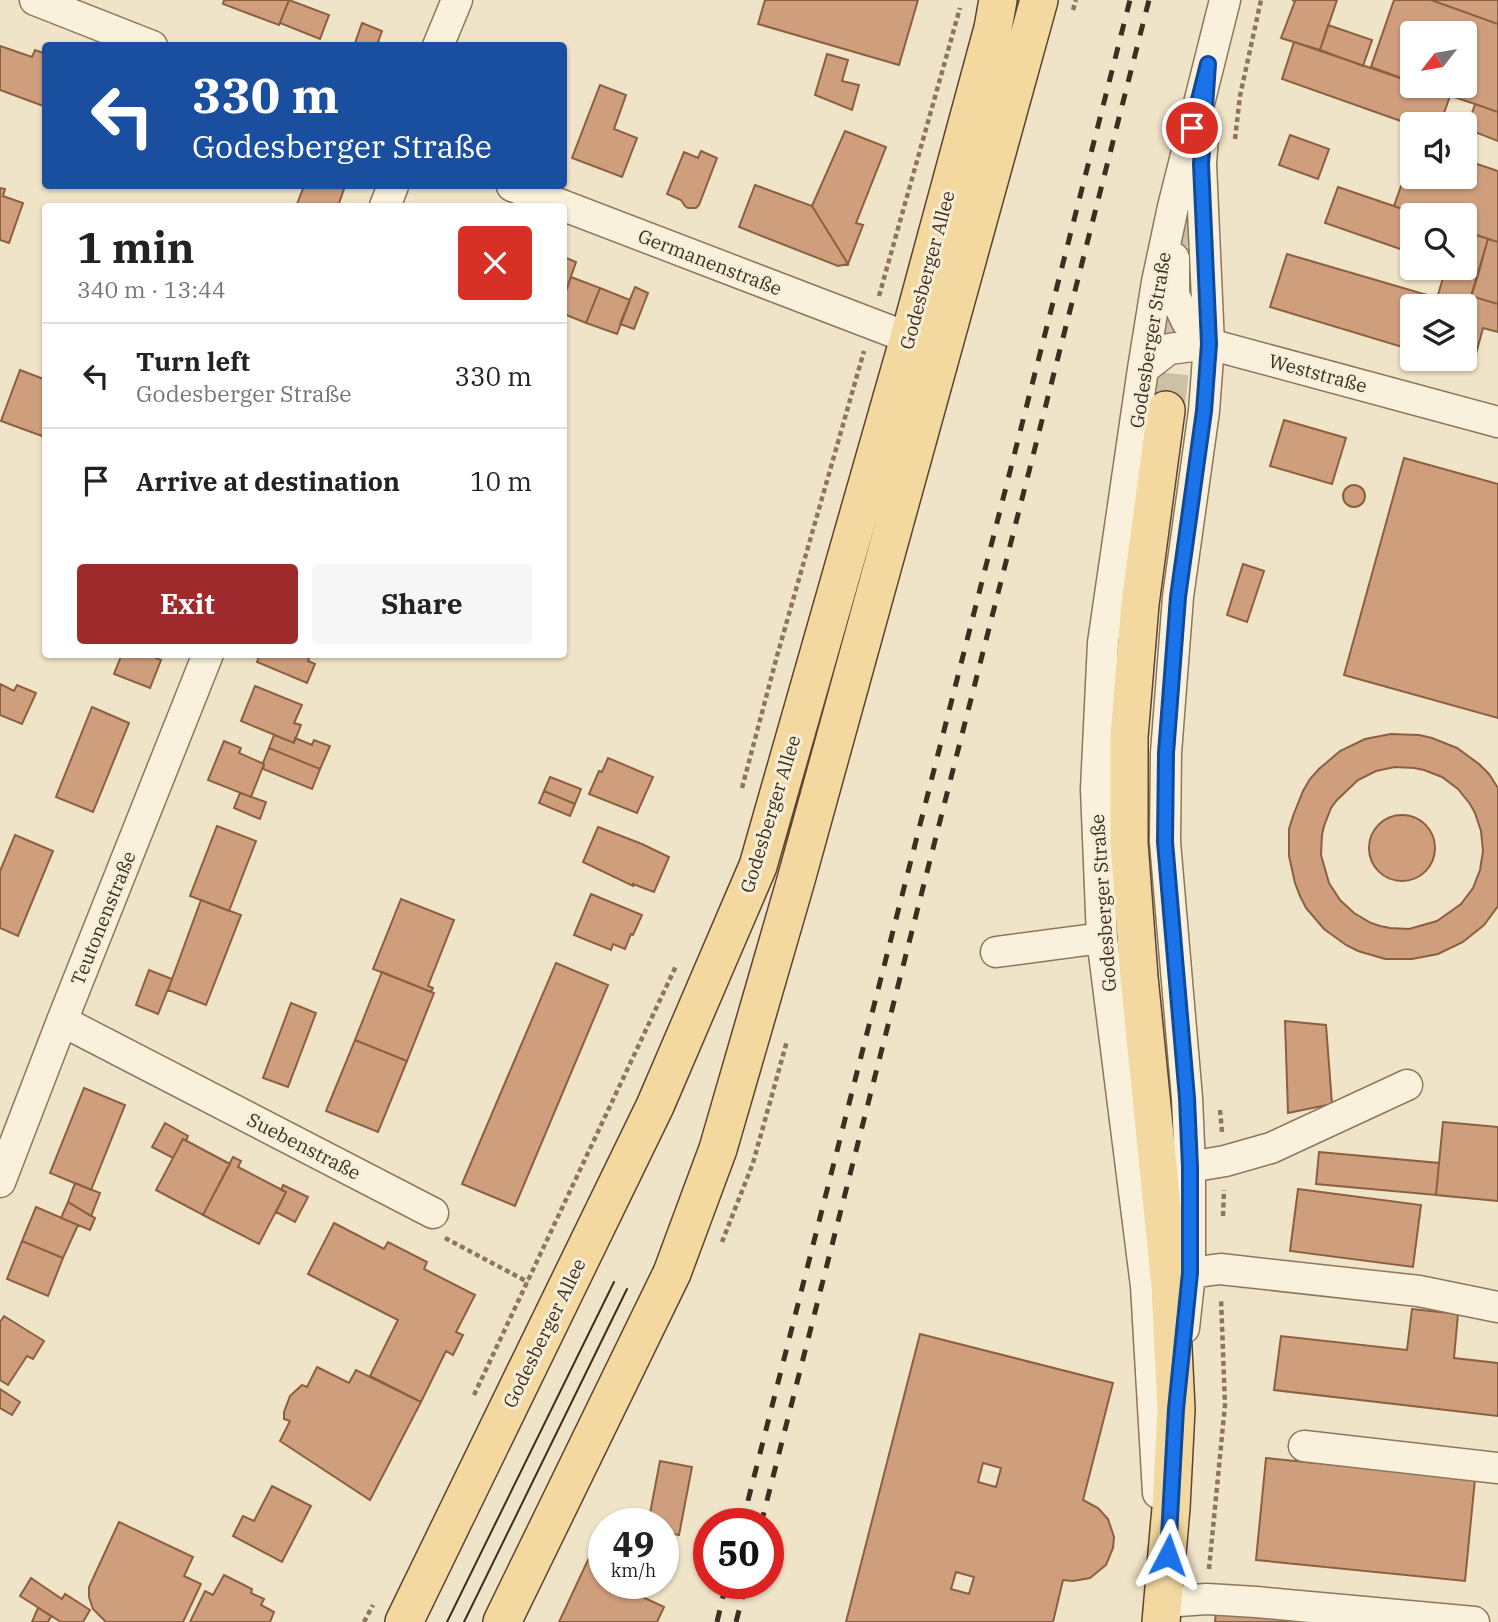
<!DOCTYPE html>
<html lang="en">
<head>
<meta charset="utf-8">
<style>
	:root { --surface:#fff; --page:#f6f6f6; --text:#222; --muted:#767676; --line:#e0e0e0; --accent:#9e2a2b }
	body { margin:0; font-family:"IBM Plex Serif",serif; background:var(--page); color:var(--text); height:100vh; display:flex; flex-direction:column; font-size:26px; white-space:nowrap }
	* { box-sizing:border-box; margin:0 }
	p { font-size:23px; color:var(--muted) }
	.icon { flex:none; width:38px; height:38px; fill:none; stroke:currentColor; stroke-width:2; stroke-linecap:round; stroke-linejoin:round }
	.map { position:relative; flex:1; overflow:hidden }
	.sheet { position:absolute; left:42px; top:203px; width:525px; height:455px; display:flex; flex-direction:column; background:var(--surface); border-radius:7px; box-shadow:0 2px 5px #0004 }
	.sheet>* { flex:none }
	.banner { position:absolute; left:42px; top:42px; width:525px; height:147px; border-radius:7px; box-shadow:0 2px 5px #0004; background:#1a4fa0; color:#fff; overflow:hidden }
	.needle { width:46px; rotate:239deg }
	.buttons { position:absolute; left:1400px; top:21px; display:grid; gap:14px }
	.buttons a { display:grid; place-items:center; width:77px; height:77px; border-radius:7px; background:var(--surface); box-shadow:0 2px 5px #0004; font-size:35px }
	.speed { position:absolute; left:588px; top:1508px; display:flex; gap:14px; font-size:35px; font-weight:700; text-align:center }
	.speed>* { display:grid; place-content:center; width:91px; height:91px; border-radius:50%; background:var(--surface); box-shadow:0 2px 5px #0004; line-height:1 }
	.speed small { font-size:18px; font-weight:400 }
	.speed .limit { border:10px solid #d22; background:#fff; color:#111 }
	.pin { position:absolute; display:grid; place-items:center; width:60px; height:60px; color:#fff; margin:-30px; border:4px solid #fff; border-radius:50%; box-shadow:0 2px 7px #0007 }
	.me { position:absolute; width:77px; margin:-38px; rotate:4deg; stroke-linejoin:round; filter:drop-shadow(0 0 5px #0008) }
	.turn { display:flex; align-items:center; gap:24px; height:147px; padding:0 35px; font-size:32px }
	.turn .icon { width:91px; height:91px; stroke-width:2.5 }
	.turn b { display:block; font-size:49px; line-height:60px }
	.round { display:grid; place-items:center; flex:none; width:74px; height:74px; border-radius:7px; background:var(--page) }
	.overview { display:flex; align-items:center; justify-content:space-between; height:119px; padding:0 35px }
	h1 { font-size:42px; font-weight:800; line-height:52px }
	.primary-button { display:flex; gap:14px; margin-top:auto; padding:14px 35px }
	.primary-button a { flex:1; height:80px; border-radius:7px; background:var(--accent); color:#fff; font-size:28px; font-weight:800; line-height:80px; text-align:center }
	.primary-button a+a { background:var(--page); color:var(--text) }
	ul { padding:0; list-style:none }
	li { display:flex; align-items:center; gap:21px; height:105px; padding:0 35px; border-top:2px solid var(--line) }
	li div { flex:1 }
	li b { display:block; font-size:26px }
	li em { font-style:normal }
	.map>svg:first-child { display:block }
	.building { fill:#cf9f7d; stroke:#8d5f41; stroke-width:2; fill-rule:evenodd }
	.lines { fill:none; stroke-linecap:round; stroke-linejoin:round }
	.major-tunnel { stroke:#ccc0a6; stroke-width:37; stroke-dasharray:37 18; stroke-linecap:butt }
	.minor-casing { stroke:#8d765c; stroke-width:33 }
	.major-casing { stroke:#5b4430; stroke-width:40 }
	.path { stroke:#8d765c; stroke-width:4.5; stroke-dasharray:5 3.5; stroke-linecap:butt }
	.minor { stroke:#faf1dc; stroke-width:30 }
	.major { stroke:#f3d9a0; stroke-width:37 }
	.tram { stroke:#3d2e20; stroke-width:2 }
	.rail { stroke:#3d2e20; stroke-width:5; stroke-dasharray:12 12; stroke-linecap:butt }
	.route-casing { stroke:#114b97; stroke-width:18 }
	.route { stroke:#1a73e8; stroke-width:12 }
	.labels { text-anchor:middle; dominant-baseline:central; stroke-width:6; stroke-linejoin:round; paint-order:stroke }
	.street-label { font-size:19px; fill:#3d2e20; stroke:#f7eed8 }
</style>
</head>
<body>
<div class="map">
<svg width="1498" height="1622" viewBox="0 0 1498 1622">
	<rect width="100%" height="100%" fill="#f0e4c8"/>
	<path class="building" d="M224,0H289L279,25L223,4Z
		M289,0L329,15L320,39L280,23Z
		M765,0H918L899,65L758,24Z
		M1292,0H1337L1320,50L1281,38L1295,1Z
		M1394,0H1431L1498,24V112L1422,86H1465V33H1412V82L1371,67Z
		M1431,0H1498V24Z
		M362,23L382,31L378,42L387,46H354Z
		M1328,25L1372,40L1363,66L1320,50Z
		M1294,42L1412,82V86H1422L1450,96L1440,124L1412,125L1282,79Z
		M0,46L32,57L35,50L46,54V107L0,90Z
		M827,54L848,60L842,81L859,85L852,110L815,95Z
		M600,85L626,95L614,129L637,138L622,177L572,158Z
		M1475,104L1498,112V141L1467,129Z
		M845,131L886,147L856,223L863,225L848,264L812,206Z
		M1290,135L1329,149L1318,179L1279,165Z
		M701,151L717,158L699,205L696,208H688L685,206L681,200L667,194L684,152L698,158Z
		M1412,155V177H1465V160L1498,171V242L1465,231V215H1420L1394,206Z
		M755,185L812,206L848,264L838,266L739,227Z
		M304,186H336L344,189L338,206H304L297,204Z
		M1338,187L1420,215H1412V253L1325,223Z
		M0,188L5,189L3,196L23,203L9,243L0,240Z
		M1465,231L1488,239L1478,275L1455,268H1465Z
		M1488,239L1498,242V304L1471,296Z
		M1287,254L1468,307L1465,320V306H1412V350L1270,307Z
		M564,257L576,262L567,288L564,287Z
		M1446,268H1455L1478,275L1468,307L1437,298Z
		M571,277L600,288L586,323L564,314V297Z
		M635,287L648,293L634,329L620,324Z
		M600,288L630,300L617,334L586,323Z
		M1471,296L1498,304V332L1483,328L1473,365L1453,360L1465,359V320Z
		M20,370L46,380V427L42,436L1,421Z
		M1284,420L1346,438L1332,484L1270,466Z
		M1404,458L1498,484V718L1344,675Z
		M1343 496a11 11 0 1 1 22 0a11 11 0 1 1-22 0Z
		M1243,564L1264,571L1247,622L1227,615Z
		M122,654H147L161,660L150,688L114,674Z
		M260,654H311L308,661L315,664L307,683L257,662Z
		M0,684L14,691L17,685L36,693L22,724L0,715Z
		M255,686L302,705L294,723L301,725L294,743L241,721Z
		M92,707L129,723L93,812L56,797Z
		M1391,734L1419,735L1432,738L1457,748L1479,764L1489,774L1498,788V906L1484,925L1463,942L1438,954L1412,959H1385L1358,951L1346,945L1324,929L1306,908L1300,896L1295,883L1289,856V829L1293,816L1303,791L1310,779L1319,769L1340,751L1365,739ZM1395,767L1414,768L1424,770L1442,777L1458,789L1470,804L1475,813L1481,831L1483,851L1480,870L1473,888L1461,904L1437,921L1409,929L1390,928L1380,926L1371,923L1354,913L1340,900L1329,883L1321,855L1322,835L1324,826L1331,808L1337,800L1358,780L1376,771Z
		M274,735L294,743L295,738L312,745L314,740L330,746L320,769L269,748Z
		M224,741L241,748L239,753L264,764L251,797L208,780Z
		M269,748L320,769L312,789L263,769L264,764L263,763Z
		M608,758L653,777L637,813L589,794L599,771L602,772Z
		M550,777L581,789L575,804L544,791Z
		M544,791L575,804L570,816L539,803Z
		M240,793L266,802L260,819L234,808Z
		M1369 848a33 33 0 1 1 66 0a33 33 0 1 1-66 0Z
		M217,826L256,841L229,911L190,896Z
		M598,827L642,844L669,857L654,892L633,884V886L583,862Z
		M15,835L53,851L18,936L0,928V871Z
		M591,894L642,915L633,935L631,934L625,949L613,944L611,950L574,935Z
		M401,899L454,920L428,986L433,988L431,992L373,969Z
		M201,900L241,915L206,1005L168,990Z
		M556,963L608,985L515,1206L462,1184Z
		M149,970L172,979L158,1014L136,1005Z
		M382,972L434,993L407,1061L355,1040Z
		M291,1003L316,1013L288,1087L263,1078Z
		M1285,1021L1326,1025L1332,1104L1288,1113Z
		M355,1040L407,1061L378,1132L326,1111Z
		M84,1088L125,1105L91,1190L50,1173Z
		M1443,1122L1498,1127V1201L1436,1195Z
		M165,1123L188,1136L186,1141L183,1139L173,1158L152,1147Z
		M183,1139L230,1164L203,1215L156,1190Z
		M1319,1152L1439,1163L1436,1195L1316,1184Z
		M233,1157L241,1161L238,1167L286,1192L259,1244L203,1215Z
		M75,1183L100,1193L91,1216L68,1202Z
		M283,1185L308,1197L295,1222L276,1212L286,1192L281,1190Z
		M1298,1189L1421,1205L1413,1267L1290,1251Z
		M68,1202L95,1218L90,1230L61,1218Z
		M36,1207L78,1225L63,1258L22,1241Z
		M334,1223L384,1249L388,1242L427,1262L424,1269L475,1295L456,1332L463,1335L453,1355L446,1351L421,1402L370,1376L398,1320L308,1274Z
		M22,1241L63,1258L48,1296L7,1279Z
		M1412,1309L1458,1314L1454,1358L1498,1363V1416L1274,1390L1281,1336L1407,1350Z
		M4,1316L44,1341L33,1359L27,1356L8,1385L0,1380V1322Z
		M920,1334L1113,1383L1083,1500L1098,1508L1108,1519L1114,1537L1113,1548L1106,1565L1090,1578L1073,1581L1063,1580L1053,1622H846ZM983,1463L1001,1468L996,1487L978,1482ZM956,1572L974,1577L969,1594L951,1589Z
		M317,1367L349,1383L356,1370L421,1402L370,1500L280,1441L290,1421L284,1419V1412L290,1396L302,1385L307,1387Z
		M0,1389L20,1402L12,1415L0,1408Z
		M1266,1458L1475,1479L1465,1581L1256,1560Z
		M660,1461L692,1467L679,1535L663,1532V1524H648Z
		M272,1486L311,1506L282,1562L233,1536L243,1516L254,1521Z
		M119,1522L193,1557L184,1576L201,1584L183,1622H106L93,1609L89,1597V1587Z
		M594,1547L604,1551V1584H636L632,1592L664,1607L657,1622H559Z
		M224,1575L252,1589L251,1593L264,1599L261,1605L274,1612L270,1622H190L205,1591L213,1595Z
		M31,1578L62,1599L65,1594L90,1610L83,1622H61L20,1596Z
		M38,1608L51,1616L48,1622H32Z
		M1216,1610L1315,1622H1215Z"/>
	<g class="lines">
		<path class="major-tunnel" d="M1166,410L1193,160"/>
		<g class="minor-casing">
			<path id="minor" d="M35,0L152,46
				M438,46L457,0
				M512,186L909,338
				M385,206L393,186
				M1174,258V295L1187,322L1209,344
				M1143,369L1169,349L1209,344L1498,422
				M996,952L1102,938
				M62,1021L433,1213
				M1190,1167L1225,1161L1271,1148L1407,1085
				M0,1182L62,1021L208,654
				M1190,1273L1220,1269L1419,1291L1498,1307
				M1184,1328L1190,1273V1167L1187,1098L1165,842L1166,753L1178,597L1204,411L1209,344L1201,164L1203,136
				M1304,1446L1498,1468
				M1158,1493L1146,1286L1102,938L1096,789L1103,643L1143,369L1157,282L1173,207L1225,0
				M1163,1581L1164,1602L1207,1599L1256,1602L1474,1622"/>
		</g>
		<g class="major-casing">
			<path id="major" d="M404,1622L655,1106L758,866L909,338L993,28L998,0
				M502,1622L672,1273L718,1149L796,880L1039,0
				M1161,1622L1171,1508L1176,1409L1170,1286L1139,977L1129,843V737L1140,604L1166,410"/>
		</g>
		<path class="path" d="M1073,10L1076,0
			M1235,139L1240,96L1261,0
			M879,296L960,8
			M742,788L777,656L864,351
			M1220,1110L1222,1132
			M1223,1216L1224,1190
			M445,1238L528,1282
			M722,1242L753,1163L787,1041
			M474,1395L676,966
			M1209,1569L1225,1405L1221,1298
			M364,1622L373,1605"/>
		<use href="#minor" class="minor"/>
		<use href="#major" class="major"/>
		<path class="tram" d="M447,1622L614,1282
			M464,1622L627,1289"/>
		<path class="rail" d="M742,1524L1130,0
			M761,1524L1149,0
			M717,1622L726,1584
			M736,1622L746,1584"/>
	</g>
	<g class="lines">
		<g class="route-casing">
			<path id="route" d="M1168,1555L1176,1409L1190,1273V1167L1187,1098L1165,842L1166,753L1178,597L1204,411L1209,344L1201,164L1208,64L1192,128"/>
		</g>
		<use href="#route" class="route"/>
	</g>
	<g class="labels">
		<g class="street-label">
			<text transform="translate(710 262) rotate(21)">Germanenstraße</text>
			<text transform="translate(927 270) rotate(-75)">Godesberger Allee</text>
			<text transform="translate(1150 340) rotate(-81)">Godesberger Straße</text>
			<text transform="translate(1318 373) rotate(15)">Weststraße</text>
			<text transform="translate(770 814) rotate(-73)">Godesberger Allee</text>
			<text transform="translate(1103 903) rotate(-94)">Godesberger Straße</text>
			<text transform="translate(103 918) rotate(-68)">Teutonenstraße</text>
			<text transform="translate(304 1146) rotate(27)">Suebenstraße</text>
			<text transform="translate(544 1333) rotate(-64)">Godesberger Allee</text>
		</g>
	</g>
</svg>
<div class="buttons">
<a><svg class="needle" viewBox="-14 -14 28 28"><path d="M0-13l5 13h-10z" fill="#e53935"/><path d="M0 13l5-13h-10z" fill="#767676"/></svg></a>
<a><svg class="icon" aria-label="sound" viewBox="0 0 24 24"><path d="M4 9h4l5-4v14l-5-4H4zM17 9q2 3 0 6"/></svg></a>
<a><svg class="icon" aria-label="search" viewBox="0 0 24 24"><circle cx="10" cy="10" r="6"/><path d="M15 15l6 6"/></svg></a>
<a><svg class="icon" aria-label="layers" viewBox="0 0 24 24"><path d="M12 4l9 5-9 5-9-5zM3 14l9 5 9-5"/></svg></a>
</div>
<div class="speed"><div>49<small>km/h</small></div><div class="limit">50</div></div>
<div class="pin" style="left:1192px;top:128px;background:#d93025"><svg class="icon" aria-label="arrive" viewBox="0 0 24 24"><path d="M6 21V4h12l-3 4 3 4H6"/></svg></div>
<svg class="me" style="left:1168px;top:1555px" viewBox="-20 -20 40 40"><path d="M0-17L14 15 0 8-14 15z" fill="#1a73e8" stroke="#fff" stroke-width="4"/></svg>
<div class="banner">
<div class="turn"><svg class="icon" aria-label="left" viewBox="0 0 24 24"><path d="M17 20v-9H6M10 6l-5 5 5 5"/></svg><div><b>330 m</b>Godesberger Straße</div></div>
</div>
<section class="sheet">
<div class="overview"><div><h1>1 min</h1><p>340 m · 13:44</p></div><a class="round" style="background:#d93025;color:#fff"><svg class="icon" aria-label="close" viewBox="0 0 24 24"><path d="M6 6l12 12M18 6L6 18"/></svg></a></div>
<ul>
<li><svg class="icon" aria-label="left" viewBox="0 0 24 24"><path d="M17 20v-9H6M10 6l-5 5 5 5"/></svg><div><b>Turn left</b><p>Godesberger Straße</p></div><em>330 m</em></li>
<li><svg class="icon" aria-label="arrive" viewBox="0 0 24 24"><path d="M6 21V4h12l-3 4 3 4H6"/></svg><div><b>Arrive at destination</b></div><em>10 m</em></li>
</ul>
<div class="primary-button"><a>Exit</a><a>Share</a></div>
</section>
</div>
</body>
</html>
